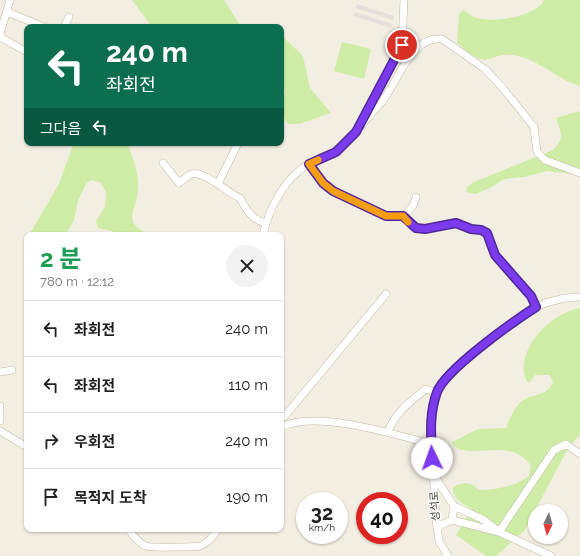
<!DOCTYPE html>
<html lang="ko">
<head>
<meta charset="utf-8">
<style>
	:root { --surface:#fff; --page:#f2f2f2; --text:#202124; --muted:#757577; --line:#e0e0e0 }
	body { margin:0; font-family:Raleway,"Noto Sans KR",sans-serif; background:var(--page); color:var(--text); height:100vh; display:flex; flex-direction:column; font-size:15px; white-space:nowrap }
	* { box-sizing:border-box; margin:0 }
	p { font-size:13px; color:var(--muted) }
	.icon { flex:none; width:22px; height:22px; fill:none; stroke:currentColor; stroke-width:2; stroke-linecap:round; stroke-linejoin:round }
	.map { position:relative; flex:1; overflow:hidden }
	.drawer { position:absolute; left:24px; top:232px; width:260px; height:300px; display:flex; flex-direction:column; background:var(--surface); border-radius:8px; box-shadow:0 1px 3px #0004 }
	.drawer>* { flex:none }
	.top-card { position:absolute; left:24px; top:24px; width:260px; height:122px; border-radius:8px; box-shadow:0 1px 3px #0004; background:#0b6e4f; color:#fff; overflow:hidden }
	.needle { width:26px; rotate:185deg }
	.tools { position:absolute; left:528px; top:504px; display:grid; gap:8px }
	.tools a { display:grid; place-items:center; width:40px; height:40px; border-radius:50%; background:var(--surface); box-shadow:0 1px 3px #0004; font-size:20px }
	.speed { position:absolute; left:296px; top:492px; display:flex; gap:8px; font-size:20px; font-weight:700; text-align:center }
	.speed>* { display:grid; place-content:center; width:52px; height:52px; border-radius:50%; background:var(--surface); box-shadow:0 1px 3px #0004; line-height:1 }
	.speed small { font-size:10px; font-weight:400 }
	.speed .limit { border:6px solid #d22; background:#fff; color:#111 }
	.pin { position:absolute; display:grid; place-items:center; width:34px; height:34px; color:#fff; margin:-17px; border:2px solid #fff; border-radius:50%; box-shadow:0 1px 4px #0007 }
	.me { position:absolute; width:44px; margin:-22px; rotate:357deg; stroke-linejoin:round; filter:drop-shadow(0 0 3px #0008) }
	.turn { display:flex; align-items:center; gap:14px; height:84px; padding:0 16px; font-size:18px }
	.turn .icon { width:52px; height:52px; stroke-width:2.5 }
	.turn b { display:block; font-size:28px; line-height:34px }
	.then { display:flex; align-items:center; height:38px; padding:0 16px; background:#0003; gap:8px; font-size:15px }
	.round { display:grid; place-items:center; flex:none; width:42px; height:42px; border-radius:21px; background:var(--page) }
	.head { display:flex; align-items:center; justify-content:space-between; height:68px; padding:0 16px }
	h1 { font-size:24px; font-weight:700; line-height:30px; color:#1e9e55 }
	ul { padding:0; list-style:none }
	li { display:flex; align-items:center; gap:12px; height:56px; padding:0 16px; border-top:1px solid var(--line) }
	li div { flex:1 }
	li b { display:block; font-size:15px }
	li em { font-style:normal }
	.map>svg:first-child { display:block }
	.green { fill:#ceeca6 }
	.parking { fill:#e3e0db }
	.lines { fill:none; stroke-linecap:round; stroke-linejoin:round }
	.minor-casing { stroke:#c2b8a7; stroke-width:8 }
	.minor { stroke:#fff; stroke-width:7 }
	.route-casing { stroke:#51269a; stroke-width:10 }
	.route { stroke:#7c3aed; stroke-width:7 }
	.slow { stroke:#f59e0b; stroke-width:7 }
	.labels { text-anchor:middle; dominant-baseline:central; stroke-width:3; stroke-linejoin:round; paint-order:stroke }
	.street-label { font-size:11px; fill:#453d32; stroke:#fff }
</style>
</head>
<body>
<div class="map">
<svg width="580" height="556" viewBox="0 0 580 556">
	<rect width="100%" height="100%" fill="#f3eee2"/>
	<path class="green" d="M132,0H224L240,25L251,27H152Z
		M544,0H580V86C554,79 533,52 503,55C497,56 490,59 483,60L472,55L457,43L459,14L464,10C468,13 472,17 477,18C493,23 536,17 544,0Z
		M281,35L303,56L310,88L331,113L299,124H288C280,113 280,106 285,93L281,80Z
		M342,42L371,49L364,79L334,71Z
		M580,111V175L547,171L524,177L504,179L490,188L475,194L466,192L467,187L472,183L553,150C565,138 561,133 556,118Z
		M74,143H127C134,161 141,177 137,197C136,205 130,213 133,221C135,228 143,231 149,235H115L112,231L98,228L96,221L105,207L106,192L100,182L91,180L86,184L78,201L74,220L66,235H29L59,184Z
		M580,308V434L567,450L525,530L496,556H486L456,535L472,509C464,504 452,499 453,487C463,482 471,481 478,490C496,490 514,487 529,476L531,466C510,434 470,463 452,444V442L478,429L506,428C510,418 514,408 522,401C533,393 547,397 553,382L549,375H535L530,382H527C512,351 552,312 580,308Z"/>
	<path class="parking" d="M357,4L394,16L393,20L355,8Z
		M355,12L392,24L391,28L353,16Z"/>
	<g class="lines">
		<g class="minor-casing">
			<path id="minor" d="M7,12L44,27
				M64,27L69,17
				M0,34L10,0
				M0,37L27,52
				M365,117L402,45L404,0
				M163,163L179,183C183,180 187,176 192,174C203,170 228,193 240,198C247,210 251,219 265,223
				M309,164L323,183L333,191L386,216H403L416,228L425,229L455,223L471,229L481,230L487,233L495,255L531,296L536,307
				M218,184L238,143
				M403,216L413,206L416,197
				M263,235C269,208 285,177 310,163C327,154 345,148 357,131C365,120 375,110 384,99C399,79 411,36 442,39L485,69L502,87L534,127L537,152L545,160L580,173
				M0,372L12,370
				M0,406V421
				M284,417L386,294
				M281,427C317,410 393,434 431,444
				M0,431L27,447
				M388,433C393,414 411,401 426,389L437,393
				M435,477L454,506L452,520L437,527
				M454,506L484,520L496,529
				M452,520L499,532L551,556
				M128,529C133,535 139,544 146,546C151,548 195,547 200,546C207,543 214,536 218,529
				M499,532L554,450L566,444L580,454
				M448,556L439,541L436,520L430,421L438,390L449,374L518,318L545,303L565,298L580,297"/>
		</g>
		<use href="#minor" class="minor"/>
	</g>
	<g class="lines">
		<g class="route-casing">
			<path id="route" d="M402,45L356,132L336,152L309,164L323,183L333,191L386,216H403L416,228L425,229L456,223L471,229L481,230L487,233L495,255L531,296L536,307C514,321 446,369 437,392C429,414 431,435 432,458"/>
		</g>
		<use href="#route" class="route"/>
		<path class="slow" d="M318,160L309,164L323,183L333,191L386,216H403L408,222"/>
	</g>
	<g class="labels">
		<g class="street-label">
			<text transform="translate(435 506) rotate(-94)">성석로</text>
		</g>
	</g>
</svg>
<div class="tools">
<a><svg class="needle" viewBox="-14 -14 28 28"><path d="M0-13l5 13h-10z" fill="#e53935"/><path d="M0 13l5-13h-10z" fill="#757577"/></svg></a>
</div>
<div class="speed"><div>32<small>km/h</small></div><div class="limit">40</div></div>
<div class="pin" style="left:402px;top:45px;background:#d93025"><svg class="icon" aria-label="arrive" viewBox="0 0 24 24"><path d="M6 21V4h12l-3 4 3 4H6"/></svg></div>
<svg class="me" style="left:432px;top:458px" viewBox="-20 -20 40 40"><circle r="19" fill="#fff"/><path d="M0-13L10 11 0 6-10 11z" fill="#7c3aed"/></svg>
<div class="top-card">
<div class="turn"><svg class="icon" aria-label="left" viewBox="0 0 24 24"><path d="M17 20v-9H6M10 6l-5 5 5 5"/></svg><div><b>240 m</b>좌회전</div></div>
<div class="then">그다음<svg class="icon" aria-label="left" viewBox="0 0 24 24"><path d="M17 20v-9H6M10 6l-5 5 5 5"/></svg></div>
</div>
<section class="drawer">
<div class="head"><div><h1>2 분</h1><p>780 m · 12:12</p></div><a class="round"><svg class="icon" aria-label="close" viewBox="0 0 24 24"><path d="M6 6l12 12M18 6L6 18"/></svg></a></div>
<ul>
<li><svg class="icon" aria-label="left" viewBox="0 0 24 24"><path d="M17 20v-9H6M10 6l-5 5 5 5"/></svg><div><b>좌회전</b></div><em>240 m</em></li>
<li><svg class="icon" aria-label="left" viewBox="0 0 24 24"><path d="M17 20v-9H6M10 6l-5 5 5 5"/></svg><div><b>좌회전</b></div><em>110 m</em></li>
<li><svg class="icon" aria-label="right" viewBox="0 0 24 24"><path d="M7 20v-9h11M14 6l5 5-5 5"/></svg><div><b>우회전</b></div><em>240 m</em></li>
<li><svg class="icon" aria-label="arrive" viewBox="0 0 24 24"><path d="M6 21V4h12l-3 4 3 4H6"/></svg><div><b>목적지 도착</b></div><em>190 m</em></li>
</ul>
</section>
</div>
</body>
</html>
